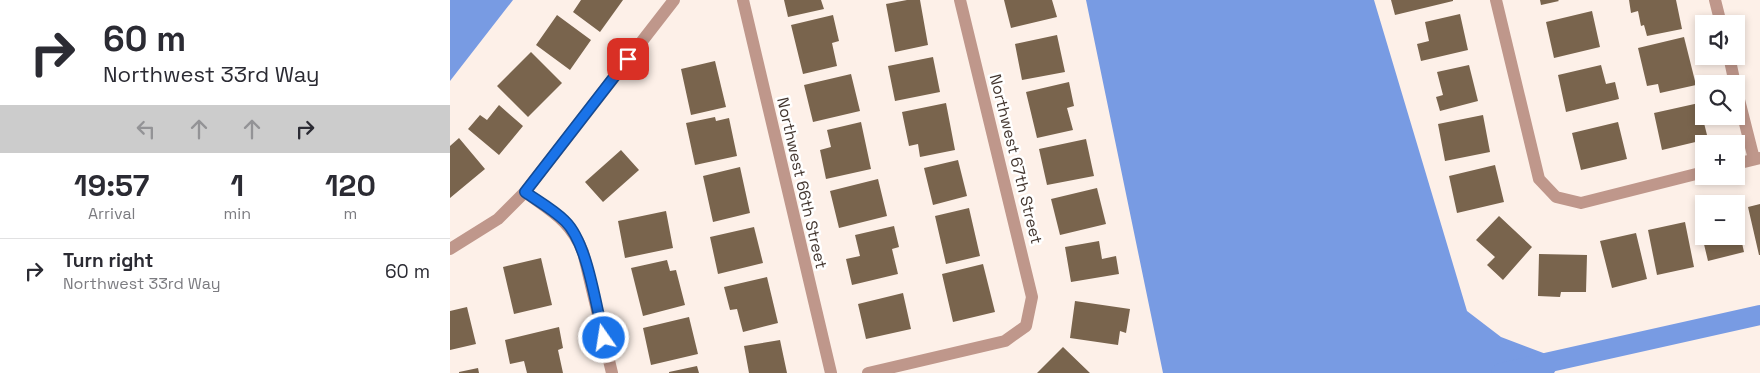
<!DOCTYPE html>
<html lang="en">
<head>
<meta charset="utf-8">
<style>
	:root { --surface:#fff; --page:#f7f7f7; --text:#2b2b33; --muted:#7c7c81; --line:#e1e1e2 }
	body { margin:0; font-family:"Space Grotesk",sans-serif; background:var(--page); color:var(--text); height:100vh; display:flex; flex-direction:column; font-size:19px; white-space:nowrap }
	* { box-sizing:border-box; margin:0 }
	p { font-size:16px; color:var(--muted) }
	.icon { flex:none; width:28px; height:28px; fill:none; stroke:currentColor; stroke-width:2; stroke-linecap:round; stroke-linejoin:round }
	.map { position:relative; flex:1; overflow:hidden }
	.side { display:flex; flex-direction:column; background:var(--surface); width:450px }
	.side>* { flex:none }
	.hud { background:#fff; color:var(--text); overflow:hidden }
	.fabs { position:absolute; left:1245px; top:15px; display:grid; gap:10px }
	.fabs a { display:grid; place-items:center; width:50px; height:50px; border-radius:0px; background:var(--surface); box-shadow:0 2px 8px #0003; font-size:25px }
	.pin { position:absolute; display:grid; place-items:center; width:42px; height:42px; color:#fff; margin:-21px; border-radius:10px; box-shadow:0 2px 8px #0006 }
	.me { position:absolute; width:55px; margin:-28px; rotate:347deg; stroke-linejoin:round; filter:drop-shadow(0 0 4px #0008) }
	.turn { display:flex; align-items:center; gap:18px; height:105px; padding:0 20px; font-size:22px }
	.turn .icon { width:65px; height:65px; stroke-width:2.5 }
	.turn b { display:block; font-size:35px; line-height:42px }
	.lanes { display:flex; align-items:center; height:48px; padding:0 20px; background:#0003; justify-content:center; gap:25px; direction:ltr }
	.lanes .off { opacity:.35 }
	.eta { display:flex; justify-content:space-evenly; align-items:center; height:85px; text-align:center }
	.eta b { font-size:30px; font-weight:600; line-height:35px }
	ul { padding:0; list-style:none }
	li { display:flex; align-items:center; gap:15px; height:65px; padding:0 20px; border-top:1px solid var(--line) }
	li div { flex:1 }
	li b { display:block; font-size:19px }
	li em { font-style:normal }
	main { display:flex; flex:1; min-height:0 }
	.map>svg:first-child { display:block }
	.water { fill:#789be3 }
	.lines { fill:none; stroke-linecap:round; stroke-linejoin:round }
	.canal { stroke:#789be3; stroke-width:20 }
	.building { fill:#79644d }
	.street { stroke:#bf978b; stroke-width:12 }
	.route-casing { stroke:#114b97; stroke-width:12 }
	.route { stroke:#1a73e8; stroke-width:9 }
	.labels { text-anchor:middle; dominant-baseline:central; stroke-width:5; stroke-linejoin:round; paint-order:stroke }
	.street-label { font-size:16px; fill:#43362f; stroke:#fff }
</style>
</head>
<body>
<main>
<section class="side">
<div class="hud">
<div class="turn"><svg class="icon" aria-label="right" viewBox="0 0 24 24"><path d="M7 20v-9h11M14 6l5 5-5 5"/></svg><div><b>60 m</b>Northwest 33rd Way</div></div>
<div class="lanes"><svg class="icon off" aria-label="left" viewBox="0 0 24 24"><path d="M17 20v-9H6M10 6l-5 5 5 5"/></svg><svg class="icon off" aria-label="ahead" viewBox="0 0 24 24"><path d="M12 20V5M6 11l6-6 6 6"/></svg><svg class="icon off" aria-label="ahead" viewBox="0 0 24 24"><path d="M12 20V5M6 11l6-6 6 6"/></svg><svg class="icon" aria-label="right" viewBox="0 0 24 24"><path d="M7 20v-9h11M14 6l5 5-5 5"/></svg></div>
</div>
<div class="eta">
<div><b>19:57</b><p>Arrival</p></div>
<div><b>1</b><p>min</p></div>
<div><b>120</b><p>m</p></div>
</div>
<ul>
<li><svg class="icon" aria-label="right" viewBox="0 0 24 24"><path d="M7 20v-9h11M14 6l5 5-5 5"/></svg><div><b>Turn right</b><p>Northwest 33rd Way</p></div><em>60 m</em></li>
</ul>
</section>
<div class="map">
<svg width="1310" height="373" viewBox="0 0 1310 373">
	<rect width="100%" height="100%" fill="#fdf0e8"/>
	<path class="water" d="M0,0H63L0,81Z
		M636,0H924L1017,311L1051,337L1112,360L1104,373H713Z"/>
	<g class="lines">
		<path class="canal" d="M1051,373L1310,315"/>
	</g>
	<path class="building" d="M131,0H173L150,32L123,12Z
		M334,0H371L374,9L338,17Z
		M457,0H470L478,45L445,52L436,4Z
		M554,0H602L607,17L561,28Z
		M941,0H1003V1L945,15Z
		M1090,0H1108L1109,1L1091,5Z
		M1179,0H1226L1232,29L1197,36L1194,25L1191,26L1188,11L1181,13Z
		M1142,11L1150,47L1104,58L1096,22Z
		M1010,14L1018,50L971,61L967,44L979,41L975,22Z
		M107,15L141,40L120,70L86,45Z
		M383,15L389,41L382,43L387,66L353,74L341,25Z
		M607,35L615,72L572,80L565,44Z
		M1234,37L1246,85L1210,93L1208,84L1197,86L1188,48Z
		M81,52L112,83L78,117L47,86Z
		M483,57L490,92L445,101L438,66Z
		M265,61L276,107L241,115L231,69Z
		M1019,65L1028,101L990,111L986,97L993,95L987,72Z
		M1151,65L1156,84L1165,82L1169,99L1116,112L1108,75Z
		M401,74L410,111L363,122L354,85Z
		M619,82L624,106L617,108L623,130L587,138L576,92Z
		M496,103L505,150L470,157L468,144L459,146L452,112Z
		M1249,103L1258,139L1212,150L1204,113Z
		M49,105L73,126L49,155L18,129L30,115L37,120Z
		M1033,115L1040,152L995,161L988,124Z
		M265,117L266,121L279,118L287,156L245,165L236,123Z
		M411,122L421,169L376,179L370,150L381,147L377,130Z
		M1168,122L1177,159L1131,170L1122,133Z
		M9,138L35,169L0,198V146Z
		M636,139L644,176L597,185L589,149Z
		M171,150L189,170L153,202L135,182Z
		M508,160L517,196L483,205L474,168Z
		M1045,165L1054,202L1007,213L999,176Z
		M290,167L300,213L263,222L253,176Z
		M428,179L437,216L389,228L380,191Z
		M647,188L656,224L610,235L601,199Z
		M1310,204V255H1309L1298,207Z
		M519,208L530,256L496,264L485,216Z
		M216,211L223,248L175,258L168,221Z
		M1049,216L1082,247L1053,280L1037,265L1045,257L1026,240Z
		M1254,218V236H1286L1287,220L1294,252L1258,261L1248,219Z
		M1235,222L1244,267L1207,275L1198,230Z
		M444,226L449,247L442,249L448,274L402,285L396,259L410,256L405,235Z
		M304,227L313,263L268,274L260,237Z
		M1186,233L1197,279L1162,288L1150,241Z
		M649,241L652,259L666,256L669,274L621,282L615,247Z
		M1089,254L1137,255L1136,292H1111L1110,297L1088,296Z
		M91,258L102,305L64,314L53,267Z
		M217,260L220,271L226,270L235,305L193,316L181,268Z
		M533,264L545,312L503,322L492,274Z
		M317,277L328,323L293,332L287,309L280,310L274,287Z
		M453,293L461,329L416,339L408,304Z
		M625,301L680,309L676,333L670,331L668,345L620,338Z
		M17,307L26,344L0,350V311Z
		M239,317L248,354L201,365L193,328Z
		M109,327L113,348L108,350L113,373H77L74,361L60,364L55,340Z
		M330,340L337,373H299L294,346Z
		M613,347L640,373H587Z
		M247,366L249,373H219V372Z
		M28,368L29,373H9V372Z"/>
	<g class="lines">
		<path class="street" d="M293,0L381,373
			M1046,0L1089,179L1106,197L1131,203L1254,172
			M1265,0L1271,24
			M1279,56L1285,84
			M1286,88L1304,159
			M1286,164L1310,158
			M75,192C102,212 120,220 133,252L162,373
			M0,249L48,219L75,192L224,0
			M418,373L555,341L576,326L582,297L510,0"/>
	</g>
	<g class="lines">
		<g class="route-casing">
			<path id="route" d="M154,338C146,308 138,243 115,221C104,210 88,201 75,192L178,59"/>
		</g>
		<use href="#route" class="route"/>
	</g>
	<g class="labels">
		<g class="street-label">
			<text transform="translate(566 159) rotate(76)">Northwest 67th Street</text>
			<text transform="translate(352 183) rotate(77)">Northwest 66th Street</text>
		</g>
	</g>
</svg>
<div class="fabs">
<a><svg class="icon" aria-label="sound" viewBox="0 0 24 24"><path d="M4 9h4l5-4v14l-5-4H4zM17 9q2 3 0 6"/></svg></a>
<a><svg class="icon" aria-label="search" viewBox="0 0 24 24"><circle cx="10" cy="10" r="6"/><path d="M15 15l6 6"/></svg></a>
<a>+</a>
<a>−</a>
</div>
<div class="pin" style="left:178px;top:59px;background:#d93025"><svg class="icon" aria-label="arrive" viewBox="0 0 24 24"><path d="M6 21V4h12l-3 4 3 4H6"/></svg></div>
<svg class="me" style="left:154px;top:338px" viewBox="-20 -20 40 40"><circle r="17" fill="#1a73e8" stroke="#fff" stroke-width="3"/><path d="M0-11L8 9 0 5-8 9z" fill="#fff"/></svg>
</div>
</main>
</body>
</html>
